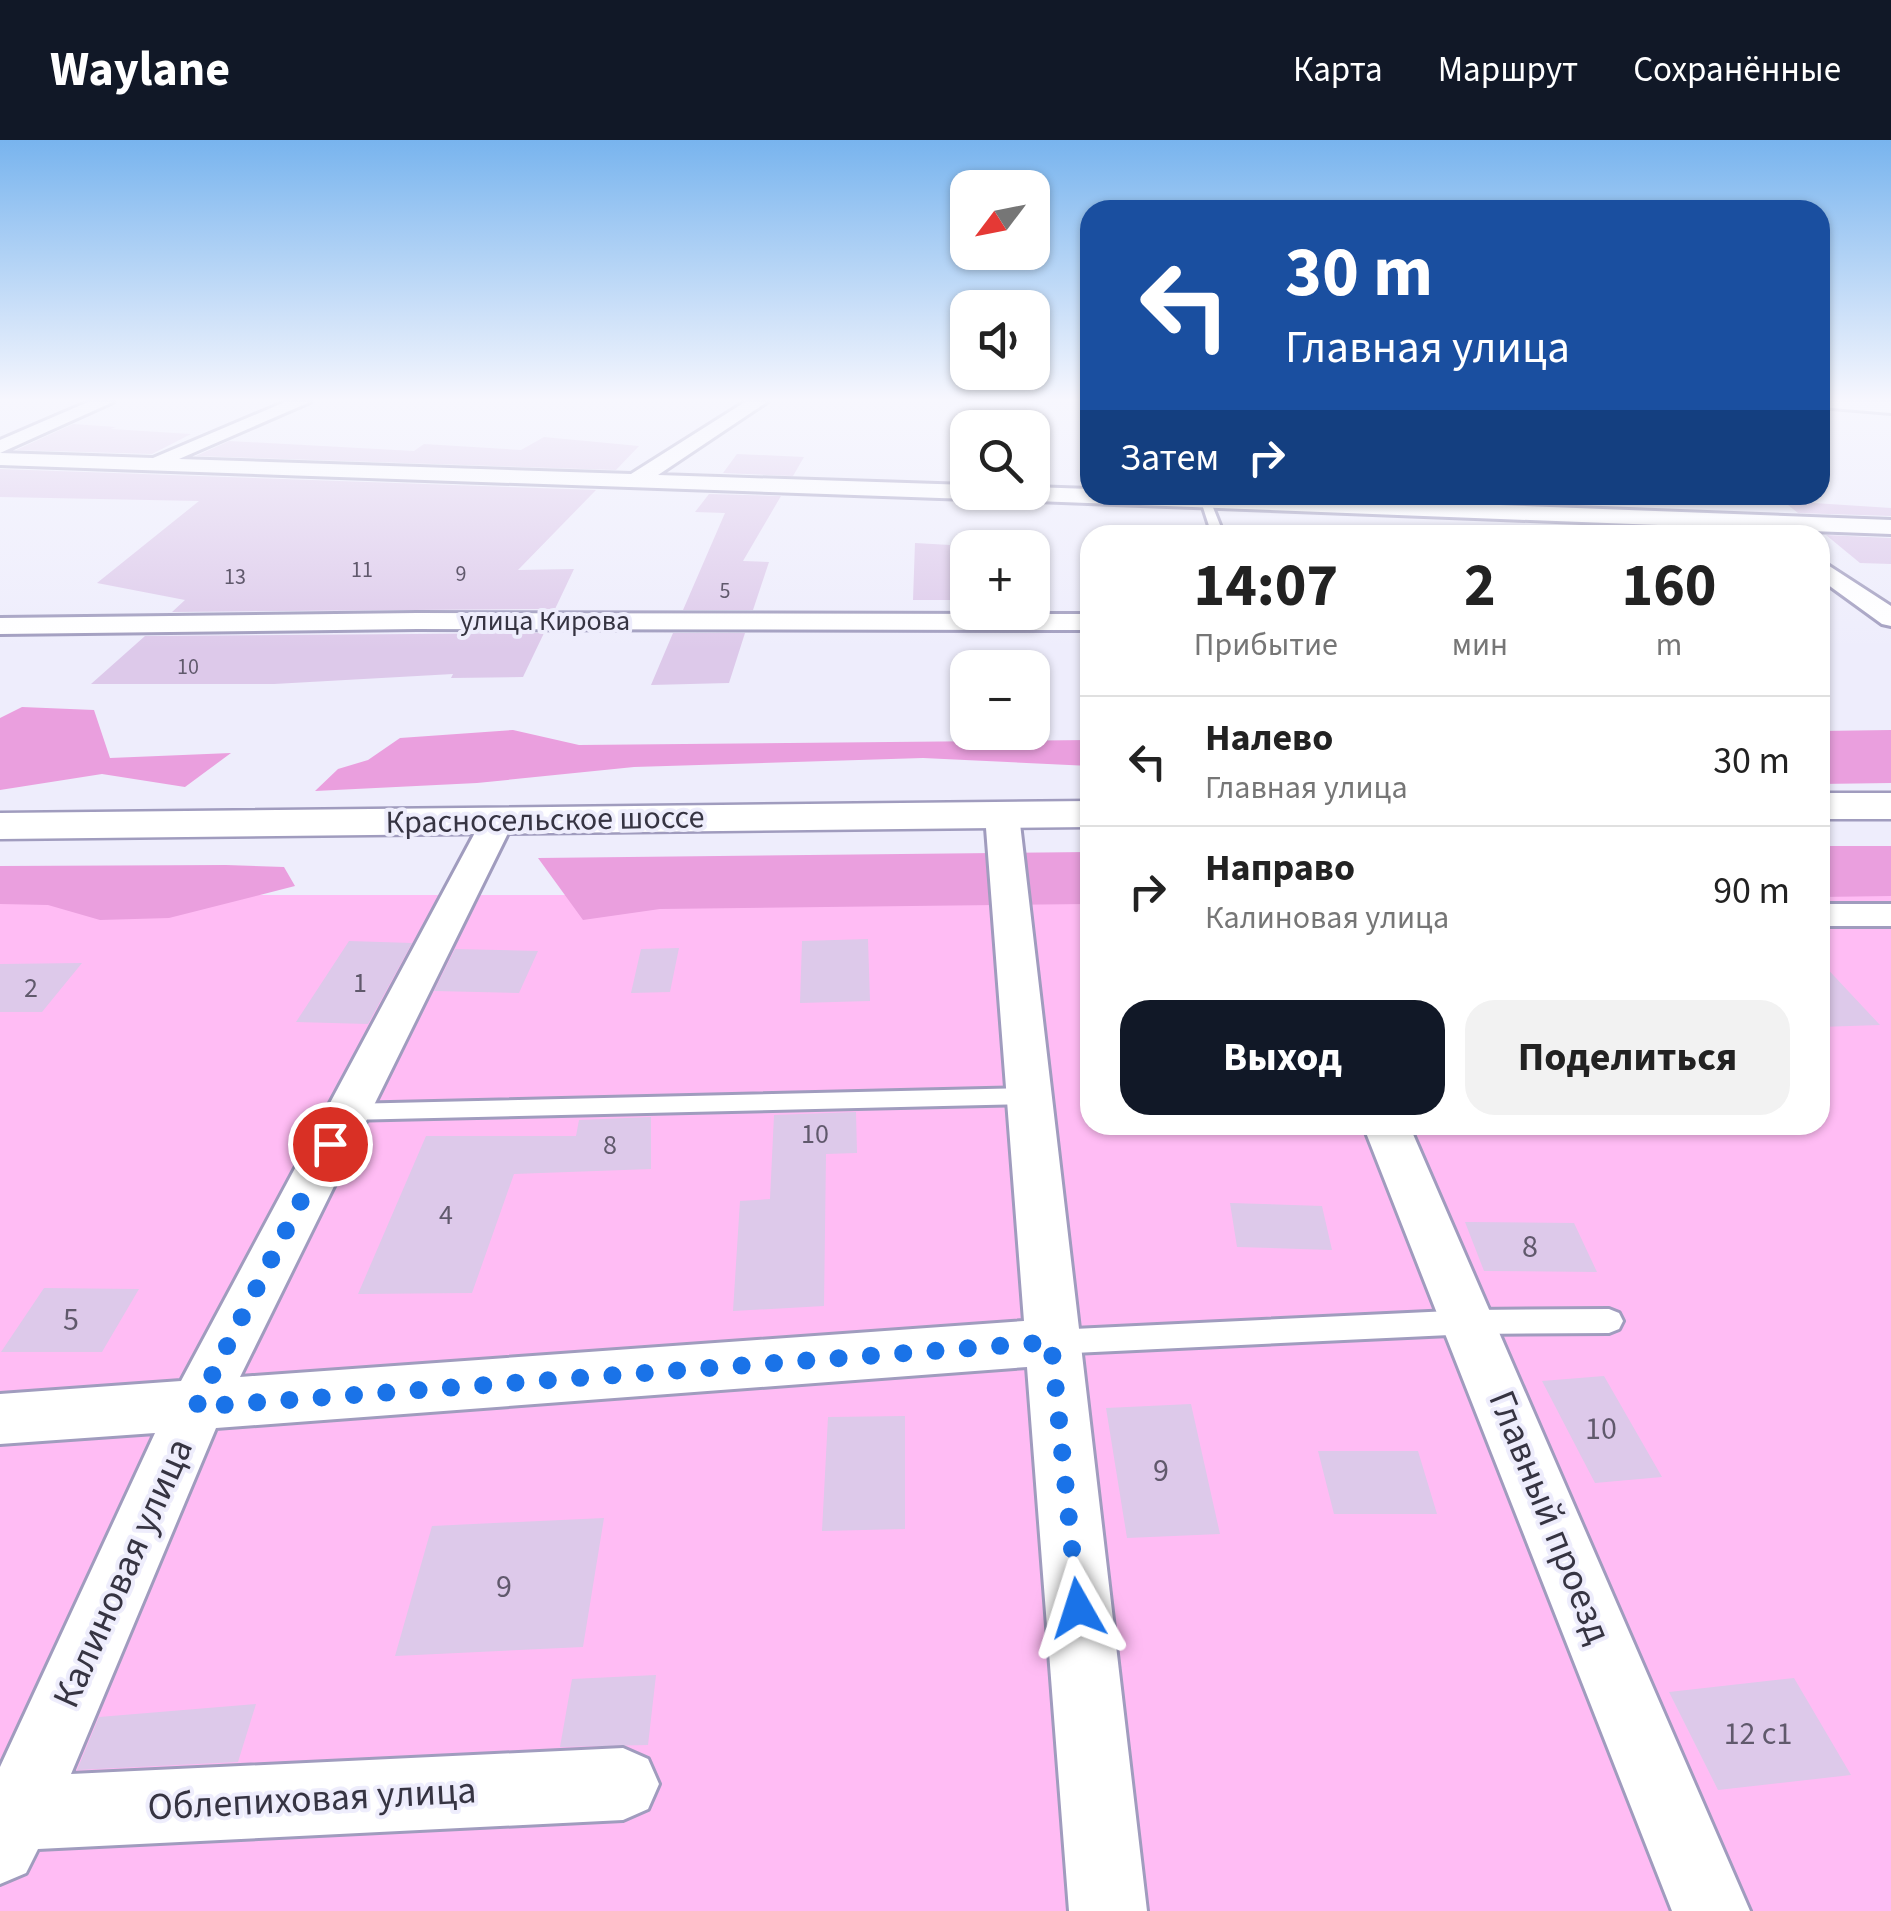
<!DOCTYPE html>
<html lang="ru">
<head>
<meta charset="utf-8">
<style>
	:root { --surface:#fff; --page:#f2f2f2; --text:#222; --muted:#767676; --line:#e0e0e0; --accent:#111827 }
	body { margin:0; font-family:"Source Sans 3",sans-serif; background:var(--page); color:var(--text); height:100vh; display:flex; flex-direction:column; font-size:38px; white-space:nowrap }
	* { box-sizing:border-box; margin:0 }
	p { font-size:32px; color:var(--muted) }
	.icon { flex:none; width:55px; height:55px; fill:none; stroke:currentColor; stroke-width:2; stroke-linecap:round; stroke-linejoin:round }
	.map { position:relative; flex:1; overflow:hidden }
	.sheet { position:absolute; left:1080px; top:385px; width:750px; height:610px; display:flex; flex-direction:column; background:var(--surface); border-radius:30px; box-shadow:0 2px 8px #0004 }
	.sheet>* { flex:none }
	.banner { position:absolute; left:1080px; top:60px; width:750px; height:305px; border-radius:30px; box-shadow:0 2px 8px #0004; background:#1a4fa0; color:#fff; overflow:hidden }
	.needle { width:65px; rotate:238deg }
	.controls { position:absolute; left:950px; top:30px; display:grid; gap:20px }
	.controls a { display:grid; place-items:center; width:100px; height:100px; border-radius:20px; background:var(--surface); box-shadow:0 2px 8px #0004; font-size:50px }
	.pin { position:absolute; display:grid; place-items:center; width:85px; height:85px; color:#fff; margin:-42px; border:5px solid #fff; border-radius:50%; box-shadow:0 2px 10px #0007 }
	.me { position:absolute; width:110px; margin:-55px; rotate:354deg; stroke-linejoin:round; filter:drop-shadow(0 0 8px #0008) }
	.turn { display:flex; align-items:center; gap:35px; height:210px; padding:0 40px; font-size:45px }
	.turn .icon { width:130px; height:130px; stroke-width:2.5 }
	.turn b { display:block; font-size:70px; line-height:85px }
	.then { display:flex; align-items:center; height:95px; padding:0 40px; background:#0003; gap:20px; font-size:38px }
	.eta { display:flex; justify-content:space-evenly; align-items:center; height:170px; text-align:center }
	.eta b { font-size:60px; font-weight:700; line-height:70px }
	.primary-button { display:flex; gap:20px; margin-top:auto; padding:20px 40px }
	.primary-button a { flex:1; height:115px; border-radius:30px; background:var(--accent); color:#fff; font-size:40px; font-weight:700; line-height:115px; text-align:center }
	.primary-button a+a { background:var(--page); color:var(--text) }
	ul { padding:0; list-style:none }
	li { display:flex; align-items:center; gap:30px; height:130px; padding:0 40px; border-top:2px solid var(--line) }
	li div { flex:1 }
	li b { display:block; font-size:38px }
	li em { font-style:normal }
	header { display:flex; align-items:center; gap:60px; box-sizing:border-box; height:140px; padding:0 50px; background:var(--accent); color:#fff }
	header strong { font-size:48px }
	nav { display:flex; gap:55px; margin-inline-start:auto; font-size:35px }
	.map>svg:first-child { display:block }
	.green { fill:#ffbcf4 }
	.forest { fill:#ea9fde }
	.building { fill:#ddc9ea }
	.lines { fill:none; stroke-linecap:round; stroke-linejoin:round }
	.lane-casing { stroke:#a09cbe; stroke-width:6 }
	.street-casing { stroke:#a09cbe; stroke-width:6 }
	.highway-casing { stroke:#a09cbe; stroke-width:5 }
	.lane { fill:#fff; fill-rule:evenodd }
	.street { fill:#fff; fill-rule:evenodd }
	.highway { fill:#fff; fill-rule:evenodd }
	.route { stroke:#1a73e8; stroke-width:18; stroke-dasharray:0 32.4 }
	.labels { text-anchor:middle; dominant-baseline:central; stroke-width:8; stroke-linejoin:round; paint-order:stroke }
	.far-number-label { font-size:22px; fill:#60596c }
	.far-street-label { font-size:28px; fill:#363442; stroke:#eeedfc }
	.number-label { font-size:28px; fill:#60596c }
	.street-label { font-size:32px; fill:#363442; stroke:#eeedfc }
	.near-number-label { font-size:32px; fill:#60596c }
	.near-street-label { font-size:38px; fill:#363442; stroke:#eeedfc }
</style>
</head>
<body>
<header>
<strong>Waylane</strong>
<nav><a>Карта</a><a>Маршрут</a><a>Сохранённые</a></nav>
</header>
<div class="map">
<svg width="1891" height="1771" viewBox="0 0 1891 1771">
	<rect width="100%" height="100%" fill="#eeedfc"/>
	<path class="green" d="M1820,754H1891V1771H0V755H1090V985H1820Z"/>
	<path class="forest" d="M22,567L94,570L110,618L231,613L185,647L102,634L0,650V578Z
		M513,590L579,605L1090,600V626L923,618L634,627L477,643L315,651L338,629L368,620L400,598Z
		M1891,590V643L1820,644V591Z
		M1820,706H1891V756L1820,757Z
		M1090,712V764L660,769L583,780L538,718Z
		M226,725L284,727L295,746L169,778L100,780L48,765L0,764V726Z"/>
	<path class="building" d="M73,284L116,287L111,289L191,294L152,314L16,310Z
		M544,297L639,306L616,330L196,316L229,301L414,311L424,304L521,310Z
		M737,314L804,317L793,336L723,333Z
		M0,329L596,350L518,430L574,429L555,469L172,472L185,460L97,443L199,361L0,357Z
		M709,354L781,356L743,421L769,422L753,470H683L725,373L695,372Z
		M1783,361L1891,368V376L1798,373Z
		M1826,395L1891,398V424L1860,423Z
		M915,403L950,405L952,460H913Z
		M544,493L523,537L451,538L453,534L274,544H91L145,496Z
		M673,493H745L729,543L651,545Z
		M868,799L870,861L800,863L802,801Z
		M349,801L412,803L368,884L296,882Z
		M679,808L670,852L631,853L641,809Z
		M455,809L538,811L519,853L434,851Z
		M1820,821L1880,885L1820,887Z
		M82,823L42,872H0V824Z
		M856,972L857,1013L826,1014L824,1166L733,1171L740,1061L770,1059L774,975Z
		M651,977V1029L514,1034L472,1153L358,1154L426,996H576L579,980Z
		M1230,1063L1322,1066L1332,1110L1237,1107Z
		M1465,1082L1574,1083L1597,1132L1484,1131Z
		M44,1148L139,1149L102,1212H1Z
		M1604,1236L1662,1337L1595,1343L1542,1241Z
		M1191,1264L1220,1394L1127,1398L1106,1268Z
		M905,1276V1389L822,1391L828,1277Z
		M1318,1311H1418L1437,1374H1334Z
		M604,1378L583,1507L395,1516L432,1386Z
		M656,1535L648,1605L560,1607L572,1539Z
		M1794,1538L1851,1635L1718,1650L1669,1552Z
		M256,1564L238,1622L77,1630L99,1577Z"/>
	<g class="lines">
		<g class="lane-casing">
			<path id="lane" d="M1200,358L1210,360L1224,395H1212Z
				M1028,948L1040,956L1028,964L347,980L338,978L335,972L338,966L347,964Z
				M1609,1169L1619,1173L1623,1181L1619,1189L1609,1193L1471,1194L1053,1214L1043,1211L1038,1202L1043,1193L1053,1190L1471,1170Z"/>
		</g>
		<g class="street-casing">
			<path id="street" d="M88,262H113L0,313L153,318L285,262H310L179,319L631,334L745,262H767L658,335L968,345V352H1032V347L1090,349V355H1235L1891,380V394L986,359L977,355L968,359L0,325V300Z
				M1820,262H1891V273L1820,267Z
				M1820,420L1891,466V486L1882,484L1820,439Z
				M417,473L1090,474V490L417,489L0,494V478Z
				M1002,665L1014,668L1019,675L1147,1771H1069L1027,1227L216,1288L71,1634L623,1608L648,1619L659,1644L648,1669L623,1680L38,1709L26,1733L0,1744V1627L155,1293L0,1304V1254L181,1241L485,674L497,671L509,674L514,681L240,1237L1024,1181L985,675L990,668Z
				M1820,764H1891V786H1820Z
				M1363,985H1409L1750,1771H1672Z"/>
		</g>
		<g class="highway-casing">
			<path id="highway" d="M1820,653H1891V679H1820Z
				M1090,661V687L0,699V673Z"/>
		</g>
		<use href="#lane" class="lane"/>
		<use href="#street" class="street"/>
		<use href="#highway" class="highway"/>
	</g>
	<linearGradient id="sky" x2="0" y2="1"><stop stop-color="#78b4ee"/><stop offset="0.51" stop-color="#f7f7fe"/><stop offset="1" stop-color="#f7f7fe" stop-opacity="0"/></linearGradient>
	<rect width="1891" height="510" fill="url(#sky)"/>
	<g class="lines">
		<path class="route" d="M330,1004L196,1267L1051,1202L1078,1468"/>
	</g>
	<g class="labels">
		<g class="far-number-label">
			<text x="362" y="430">11</text>
			<text x="461" y="434">9</text>
			<text x="235" y="437">13</text>
			<text x="725" y="451">5</text>
			<text x="188" y="527">10</text>
		</g>
		<g class="far-street-label">
			<text x="545" y="481">улица Кирова</text>
		</g>
		<g class="number-label">
			<text x="360" y="843">1</text>
			<text x="31" y="848">2</text>
			<text x="815" y="994">10</text>
			<text x="610" y="1005">8</text>
			<text x="446" y="1075">4</text>
		</g>
		<g class="street-label">
			<text transform="translate(545 680) rotate(-1)">Красносельское шоссе</text>
		</g>
		<g class="near-number-label">
			<text x="1530" y="1107">8</text>
			<text x="71" y="1180">5</text>
			<text x="1601" y="1289">10</text>
			<text x="1161" y="1331">9</text>
			<text x="504" y="1447">9</text>
			<text x="1758" y="1594">12 с1</text>
		</g>
		<g class="near-street-label">
			<text transform="translate(1550 1377) rotate(68)">Главный проезд</text>
			<text transform="translate(123 1433) rotate(-66)">Калиновая улица</text>
			<text transform="translate(312 1659) rotate(-3)">Облепиховая улица</text>
		</g>
	</g>
</svg>
<div class="controls">
<a><svg class="needle" viewBox="-14 -14 28 28"><path d="M0-13l5 13h-10z" fill="#e53935"/><path d="M0 13l5-13h-10z" fill="#767676"/></svg></a>
<a><svg class="icon" aria-label="sound" viewBox="0 0 24 24"><path d="M4 9h4l5-4v14l-5-4H4zM17 9q2 3 0 6"/></svg></a>
<a><svg class="icon" aria-label="search" viewBox="0 0 24 24"><circle cx="10" cy="10" r="6"/><path d="M15 15l6 6"/></svg></a>
<a>+</a>
<a>−</a>
</div>
<div class="pin" style="left:330px;top:1004px;background:#d93025"><svg class="icon" aria-label="arrive" viewBox="0 0 24 24"><path d="M6 21V4h12l-3 4 3 4H6"/></svg></div>
<svg class="me" style="left:1078px;top:1468px" viewBox="-20 -20 40 40"><path d="M0-17L14 15 0 8-14 15z" fill="#1a73e8" stroke="#fff" stroke-width="4"/></svg>
<div class="banner">
<div class="turn"><svg class="icon" aria-label="left" viewBox="0 0 24 24"><path d="M17 20v-9H6M10 6l-5 5 5 5"/></svg><div><b>30 m</b>Главная улица</div></div>
<div class="then">Затем<svg class="icon" aria-label="right" viewBox="0 0 24 24"><path d="M7 20v-9h11M14 6l5 5-5 5"/></svg></div>
</div>
<section class="sheet">
<div class="eta">
<div><b>14:07</b><p>Прибытие</p></div>
<div><b>2</b><p>мин</p></div>
<div><b>160</b><p>m</p></div>
</div>
<ul>
<li><svg class="icon" aria-label="left" viewBox="0 0 24 24"><path d="M17 20v-9H6M10 6l-5 5 5 5"/></svg><div><b>Налево</b><p>Главная улица</p></div><em>30 m</em></li>
<li><svg class="icon" aria-label="right" viewBox="0 0 24 24"><path d="M7 20v-9h11M14 6l5 5-5 5"/></svg><div><b>Направо</b><p>Калиновая улица</p></div><em>90 m</em></li>
</ul>
<div class="primary-button"><a>Выход</a><a>Поделиться</a></div>
</section>
</div>
</body>
</html>
